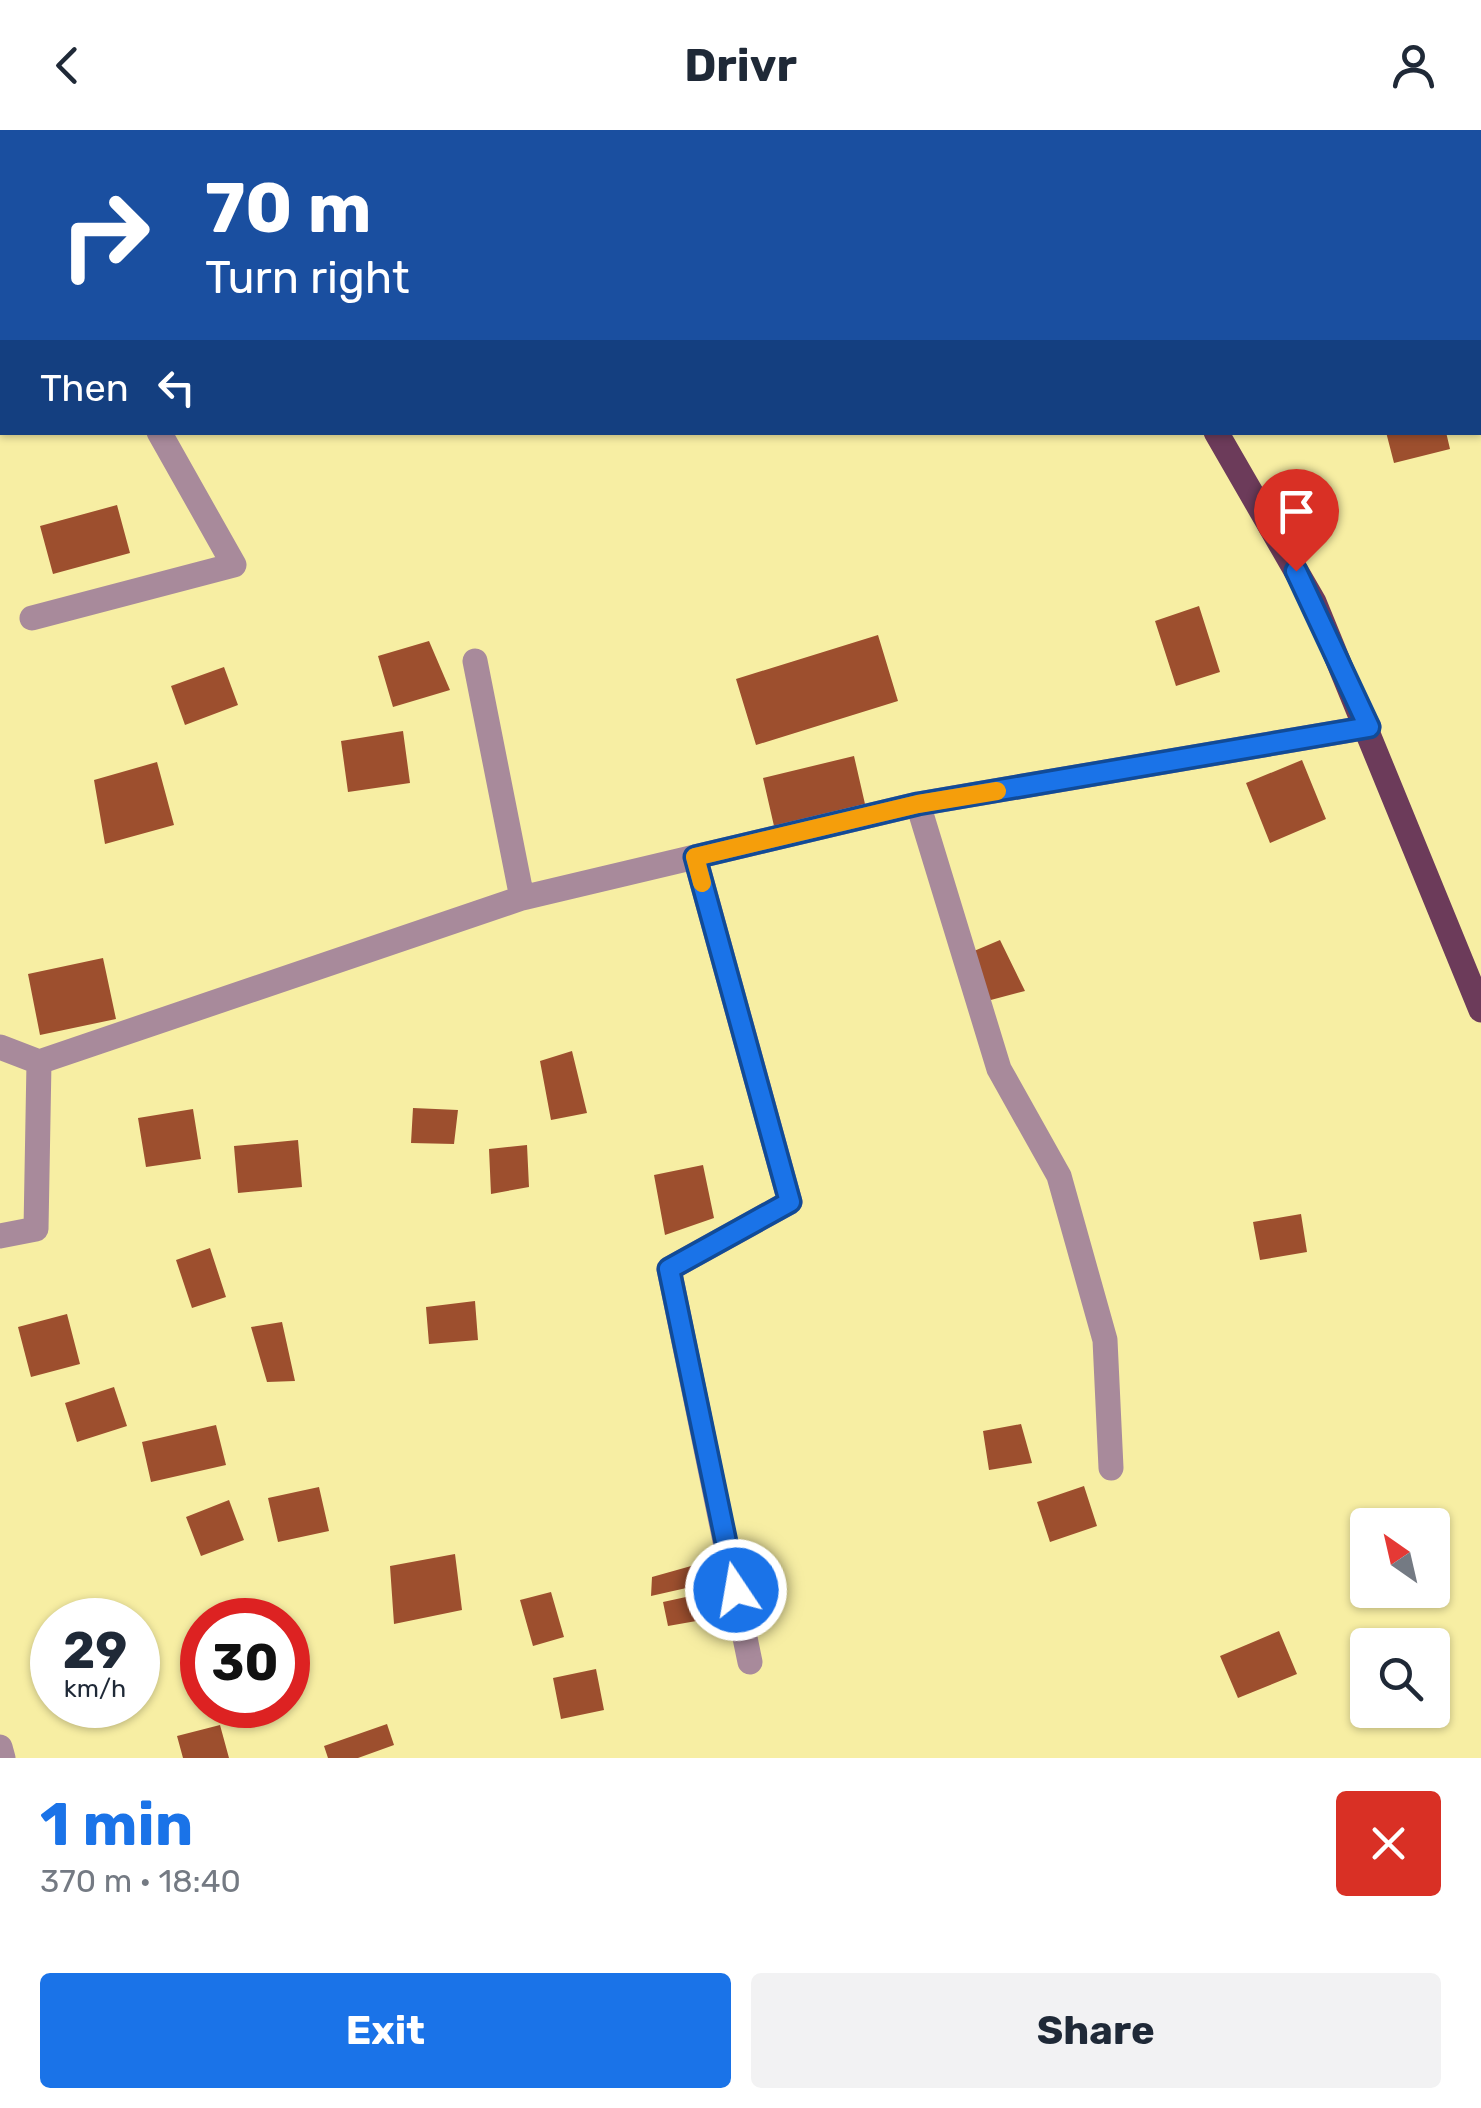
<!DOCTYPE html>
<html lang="en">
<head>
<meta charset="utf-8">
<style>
	:root { --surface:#fff; --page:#f2f2f3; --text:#1f2937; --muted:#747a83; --accent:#1a73e8 }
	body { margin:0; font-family:Rubik,sans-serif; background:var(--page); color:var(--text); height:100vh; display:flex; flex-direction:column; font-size:38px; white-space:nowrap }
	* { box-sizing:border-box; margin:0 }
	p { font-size:32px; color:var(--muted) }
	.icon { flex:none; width:55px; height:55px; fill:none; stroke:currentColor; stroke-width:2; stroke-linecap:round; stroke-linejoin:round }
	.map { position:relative; height:1628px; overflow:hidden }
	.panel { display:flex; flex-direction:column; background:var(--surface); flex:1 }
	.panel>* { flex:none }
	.guide { position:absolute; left:0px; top:0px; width:1482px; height:305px; box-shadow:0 2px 8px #0004; background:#1a4fa0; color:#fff; overflow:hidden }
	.needle { width:65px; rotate:326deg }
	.fabs { position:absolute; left:1350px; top:1378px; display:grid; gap:20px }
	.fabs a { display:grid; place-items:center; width:100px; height:100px; border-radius:10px; background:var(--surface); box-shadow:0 2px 8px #0004; font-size:50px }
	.speed { position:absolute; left:30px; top:1468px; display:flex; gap:20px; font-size:50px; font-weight:700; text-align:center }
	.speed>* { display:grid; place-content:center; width:130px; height:130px; border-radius:50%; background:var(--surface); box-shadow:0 2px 8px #0004; line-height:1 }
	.speed small { font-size:25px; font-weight:400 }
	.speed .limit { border:15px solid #d22; background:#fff; color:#111 }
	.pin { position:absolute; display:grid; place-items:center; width:85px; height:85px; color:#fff; margin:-102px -42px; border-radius:50% 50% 50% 0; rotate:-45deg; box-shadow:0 0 10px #0007 }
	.pin .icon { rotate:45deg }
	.me { position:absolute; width:110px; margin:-55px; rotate:348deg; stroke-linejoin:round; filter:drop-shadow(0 0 8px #0008) }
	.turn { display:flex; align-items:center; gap:35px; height:210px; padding:0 40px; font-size:45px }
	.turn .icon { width:130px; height:130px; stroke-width:2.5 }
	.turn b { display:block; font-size:70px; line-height:85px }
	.then { display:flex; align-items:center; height:95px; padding:0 40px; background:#0003; gap:20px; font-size:38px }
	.round { display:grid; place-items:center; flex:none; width:105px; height:105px; border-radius:10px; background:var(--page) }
	.head { display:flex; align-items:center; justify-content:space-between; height:170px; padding:0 40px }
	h1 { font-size:60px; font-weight:700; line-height:75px; color:var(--accent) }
	.primary-button { display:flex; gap:20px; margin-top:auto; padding:20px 40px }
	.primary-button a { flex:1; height:115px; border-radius:10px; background:var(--accent); color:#fff; font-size:40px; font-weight:700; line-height:115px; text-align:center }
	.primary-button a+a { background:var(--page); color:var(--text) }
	header { display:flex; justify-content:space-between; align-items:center; height:130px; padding:0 40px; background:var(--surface); font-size:45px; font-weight:700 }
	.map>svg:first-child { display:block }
	.building { fill:#9d4f2e }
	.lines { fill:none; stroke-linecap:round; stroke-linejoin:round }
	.minor { stroke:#a88a9b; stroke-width:25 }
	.primary { stroke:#6c3b5a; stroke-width:25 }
	.route-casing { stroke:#114b97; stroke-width:25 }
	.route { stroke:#1a73e8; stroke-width:18 }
	.slow { stroke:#f59e0b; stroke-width:18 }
</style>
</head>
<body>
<header><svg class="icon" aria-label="back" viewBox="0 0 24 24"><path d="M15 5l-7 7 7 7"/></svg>Drivr<svg class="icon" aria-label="person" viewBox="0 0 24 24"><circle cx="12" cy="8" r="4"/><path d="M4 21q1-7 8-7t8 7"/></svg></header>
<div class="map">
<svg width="1481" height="1628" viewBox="0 0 1481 1628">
	<rect width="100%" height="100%" fill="#f7eea3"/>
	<path class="building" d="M1386,302H1446L1450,319L1394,333Z
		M117,375L130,423L53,444L40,396Z
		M1199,476L1220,542L1176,556L1155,491Z
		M878,505L898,571L756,615L736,549Z
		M429,511L450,560L393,577L378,526Z
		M224,537L238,575L185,595L171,556Z
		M403,601L410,653L348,662L341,611Z
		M854,626L865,674L774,696L763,648Z
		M1302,630L1326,689L1270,713L1246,653Z
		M157,632L174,695L105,714L94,650Z
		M1000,810L1025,861L987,871L974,821Z
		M103,828L116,889L40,905L28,844Z
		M572,921L587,983L551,990L540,931Z
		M413,978L458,980L454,1014L411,1013Z
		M193,979L201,1029L146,1037L138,988Z
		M298,1010L302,1057L238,1063L234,1016Z
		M527,1015L529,1057L491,1064L489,1019Z
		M703,1035L714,1088L665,1105L654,1045Z
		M1301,1084L1307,1122L1260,1130L1253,1092Z
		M210,1118L226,1167L192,1178L176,1130Z
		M475,1171L478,1210L429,1214L426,1177Z
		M67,1184L80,1234L31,1247L18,1197Z
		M282,1192L295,1251L267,1252L251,1197Z
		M114,1257L127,1296L77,1312L65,1273Z
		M1021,1294L1032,1333L989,1340L983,1301Z
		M216,1295L226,1335L151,1352L142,1312Z
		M1084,1356L1097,1396L1050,1412L1037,1372Z
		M319,1357L329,1401L278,1412L268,1368Z
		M229,1370L244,1410L201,1426L186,1387Z
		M455,1424L462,1480L394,1494L390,1436Z
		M709,1431L704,1454L651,1466L652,1447Z
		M551,1462L564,1507L533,1516L520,1470Z
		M709,1462L719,1487L668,1496L663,1472Z
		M1279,1501L1297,1544L1238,1568L1220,1526Z
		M596,1539L604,1580L561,1589L553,1548Z
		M387,1594L394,1615L358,1628H328L324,1616Z
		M220,1595L229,1628H183L177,1606Z"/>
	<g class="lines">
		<path class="minor" d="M0,134L2,133
			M32,488L234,435L159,302
			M475,531L522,768
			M918,674L999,939L1059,1046L1105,1210L1111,1338
			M695,727L790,1072L669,1139L750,1532
			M0,917L39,932L522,768L918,674L1369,597
			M0,1106L36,1099L39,932
			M0,1617L3,1628"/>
		<path class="primary" d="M1012,0L1014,2
			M1216,302L1314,472L1481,880"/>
	</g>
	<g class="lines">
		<g class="route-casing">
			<path id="route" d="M736,1460L669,1139L790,1072L695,727L918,674L1369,597L1296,441"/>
		</g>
		<use href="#route" class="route"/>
		<path class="slow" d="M702,753L695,727L918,674L997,661"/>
	</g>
</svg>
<div class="fabs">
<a><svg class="needle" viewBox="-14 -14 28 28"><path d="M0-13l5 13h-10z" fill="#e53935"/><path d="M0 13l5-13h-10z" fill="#747a83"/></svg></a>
<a><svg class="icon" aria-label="search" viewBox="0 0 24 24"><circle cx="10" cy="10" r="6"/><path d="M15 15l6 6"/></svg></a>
</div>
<div class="speed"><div>29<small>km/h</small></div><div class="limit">30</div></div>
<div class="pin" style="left:1296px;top:441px;background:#d93025"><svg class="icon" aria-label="arrive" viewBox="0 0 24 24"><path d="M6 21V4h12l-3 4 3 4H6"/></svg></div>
<svg class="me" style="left:736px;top:1460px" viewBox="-20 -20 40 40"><circle r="17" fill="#1a73e8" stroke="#fff" stroke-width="3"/><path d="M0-11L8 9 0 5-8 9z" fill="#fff"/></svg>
<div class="guide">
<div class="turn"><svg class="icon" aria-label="right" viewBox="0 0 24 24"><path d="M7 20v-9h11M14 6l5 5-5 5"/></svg><div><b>70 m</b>Turn right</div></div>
<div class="then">Then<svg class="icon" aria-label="left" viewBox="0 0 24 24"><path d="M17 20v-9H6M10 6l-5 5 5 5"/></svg></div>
</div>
</div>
<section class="panel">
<div class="head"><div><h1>1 min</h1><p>370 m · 18:40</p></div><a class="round" style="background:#d93025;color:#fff"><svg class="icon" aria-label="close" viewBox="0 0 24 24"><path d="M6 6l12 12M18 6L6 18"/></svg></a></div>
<div class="primary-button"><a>Exit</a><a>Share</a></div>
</section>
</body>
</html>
